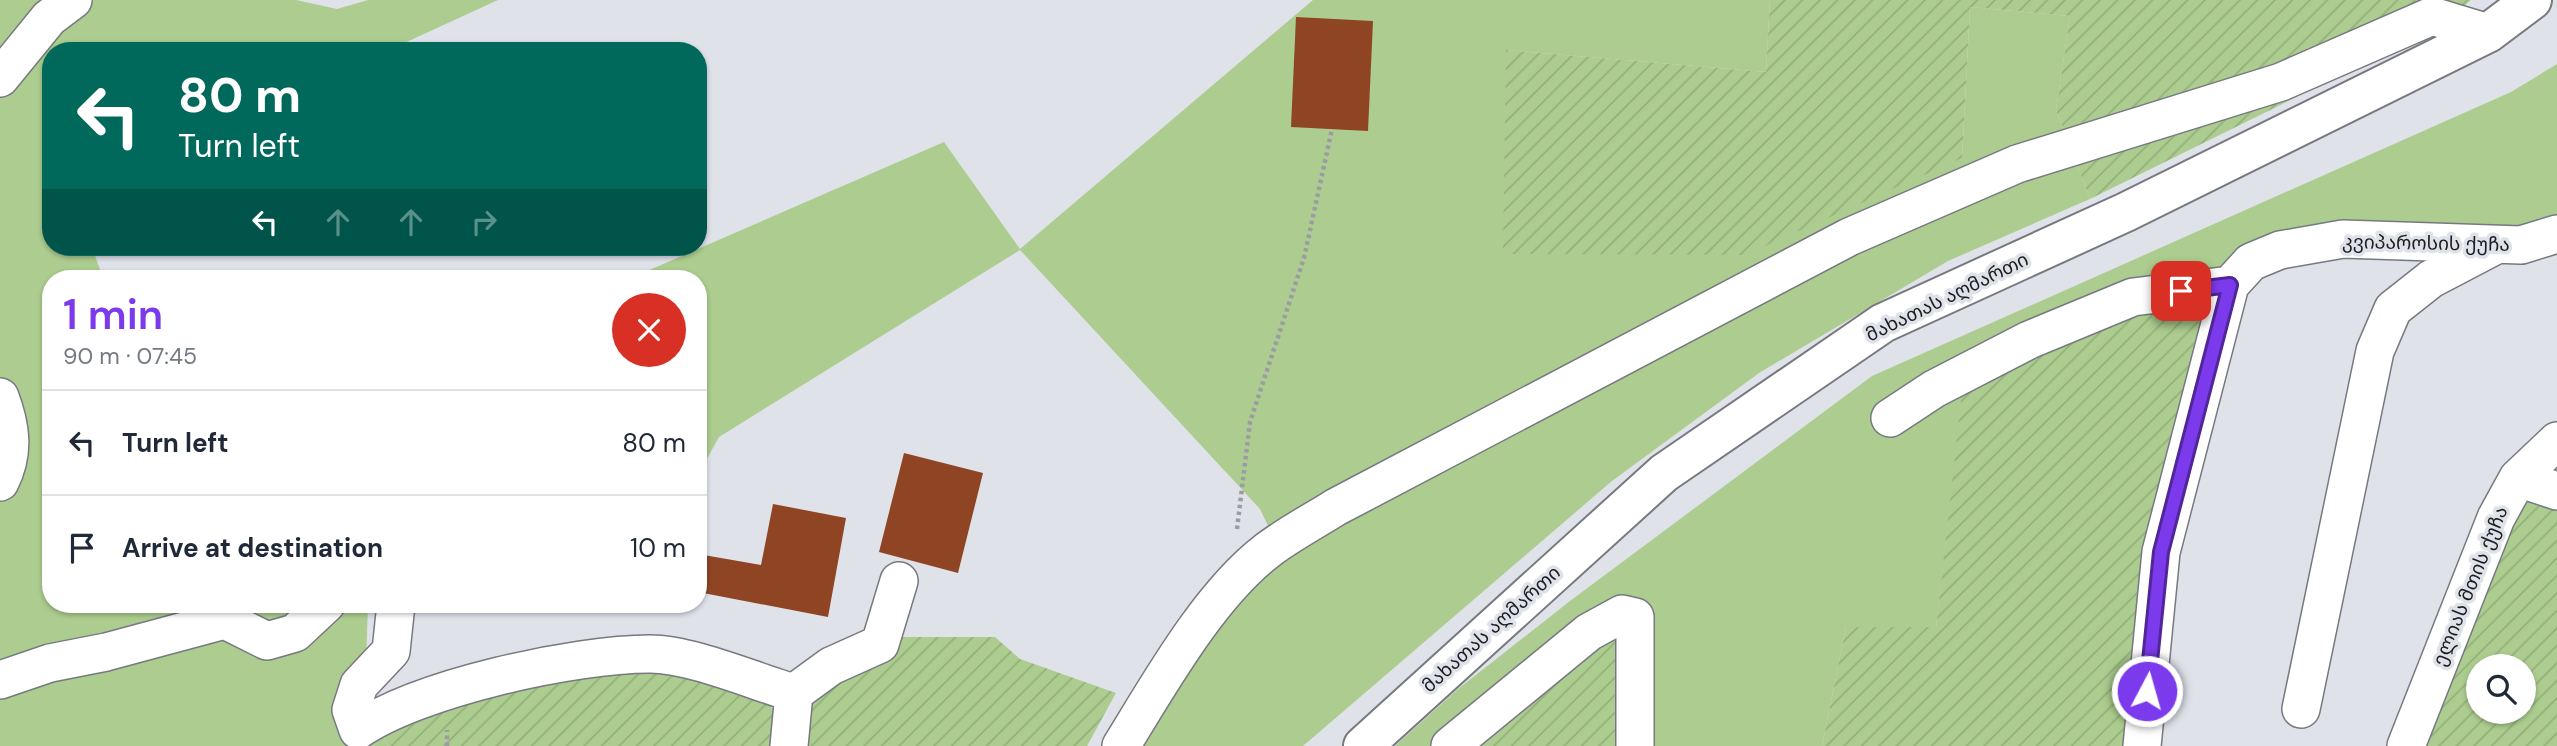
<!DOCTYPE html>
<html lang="en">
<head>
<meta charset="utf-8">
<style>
	:root { --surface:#fff; --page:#f2f2f3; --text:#1f2937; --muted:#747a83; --line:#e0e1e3; --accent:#7c3aed }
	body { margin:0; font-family:"DM Sans","Noto Sans Georgian",sans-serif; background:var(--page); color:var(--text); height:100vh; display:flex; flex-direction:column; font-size:26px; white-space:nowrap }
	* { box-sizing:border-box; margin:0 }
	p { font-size:23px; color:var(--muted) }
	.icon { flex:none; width:38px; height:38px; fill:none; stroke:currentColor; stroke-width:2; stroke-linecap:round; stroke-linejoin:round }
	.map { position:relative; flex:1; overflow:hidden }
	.drawer { position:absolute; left:42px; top:270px; width:665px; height:343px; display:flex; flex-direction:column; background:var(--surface); border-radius:28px; box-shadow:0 2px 5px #0004 }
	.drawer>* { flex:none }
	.guide { position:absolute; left:42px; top:42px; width:665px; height:214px; border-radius:28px; box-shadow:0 2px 5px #0004; background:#00695c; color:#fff; overflow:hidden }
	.fabs { position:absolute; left:2466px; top:654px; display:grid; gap:14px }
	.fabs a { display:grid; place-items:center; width:70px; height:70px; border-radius:50%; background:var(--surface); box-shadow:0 2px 5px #0004; font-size:35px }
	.pin { position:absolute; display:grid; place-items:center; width:60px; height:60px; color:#fff; margin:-30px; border-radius:14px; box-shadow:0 4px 10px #0006 }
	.me { position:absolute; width:77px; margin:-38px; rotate:6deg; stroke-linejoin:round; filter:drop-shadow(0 0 5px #0008) }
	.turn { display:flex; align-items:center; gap:24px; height:147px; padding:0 21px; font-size:32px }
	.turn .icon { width:91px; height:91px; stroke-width:2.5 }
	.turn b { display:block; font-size:49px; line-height:60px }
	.lanes { display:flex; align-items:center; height:66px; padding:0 21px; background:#0003; justify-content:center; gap:35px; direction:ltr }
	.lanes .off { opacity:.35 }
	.round { display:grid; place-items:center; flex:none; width:74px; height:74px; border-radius:37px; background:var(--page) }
	.overview { display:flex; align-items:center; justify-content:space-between; height:119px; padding:0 21px }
	h1 { font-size:42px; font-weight:600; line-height:52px; color:var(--accent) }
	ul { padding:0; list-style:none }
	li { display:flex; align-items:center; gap:21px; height:105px; padding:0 21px; border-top:2px solid var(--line) }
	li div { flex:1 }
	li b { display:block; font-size:26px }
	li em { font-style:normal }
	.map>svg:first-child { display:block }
	.grass { fill:#accd8f }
	.garden { fill:url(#garden-furrows); fill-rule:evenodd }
	.building { fill:#8f4524 }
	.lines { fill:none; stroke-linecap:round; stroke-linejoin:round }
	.minor-casing { stroke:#777980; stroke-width:40 }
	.major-casing { stroke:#777980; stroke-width:42 }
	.path { stroke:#9b9ca3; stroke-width:4.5; stroke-dasharray:3.5 3.5; stroke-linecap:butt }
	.minor { stroke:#fff; stroke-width:37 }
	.major { stroke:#fff; stroke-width:38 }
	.route-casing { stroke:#51269a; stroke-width:18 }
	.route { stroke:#7c3aed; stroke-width:12 }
	.labels { text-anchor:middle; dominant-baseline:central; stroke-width:7; stroke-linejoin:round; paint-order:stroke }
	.street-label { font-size:19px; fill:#1c1d20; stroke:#e0e2ea }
</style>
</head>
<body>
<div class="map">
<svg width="2557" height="746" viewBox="0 0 2557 746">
	<defs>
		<pattern id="garden-furrows" width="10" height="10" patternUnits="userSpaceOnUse" patternTransform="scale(1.75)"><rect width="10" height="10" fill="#accd8f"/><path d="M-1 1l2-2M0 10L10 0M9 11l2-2" fill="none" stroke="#93b07b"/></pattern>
	</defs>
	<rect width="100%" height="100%" fill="#e0e2ea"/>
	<path class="grass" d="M0,0H296L337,9L368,0H498L387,51H51V247H92L103,278H51V604H368L365,694L388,746H0Z
		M1313,0H1770L1766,72L1506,50L1962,158L1970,7L2070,16L2056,110L2090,199L1948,261L1759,373L1612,481L1303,746H1142L1176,688L1244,590L1282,555L1260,509L1020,250L719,437L698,475V278H631L944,142L1020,249Z
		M2557,64V234L2343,239L1965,373L1936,627H1846L1822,746H1395L1458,689L1570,601L1872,376L2511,92Z"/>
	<path class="garden" d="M1770,0H2471L2440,26L2090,199L2056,110L2070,16L1970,7L1962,158L1745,255L1503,254L1506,50L1766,72Z
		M2230,285L2142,746H1822L1846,627H1936L1964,373L2029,340Z
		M2557,441V746H2406L2496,518ZM2478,667H2524V712H2478Z
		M1622,614L1635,746H1450Z
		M894,637H995L1020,659L1116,693L1087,746H795L812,696Z
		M637,661L767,701L778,717L780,746H388L380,727L425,704Z"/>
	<path class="building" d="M1296,17L1373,21L1368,131L1291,127Z
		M904,453L983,473L958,573L879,552Z
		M773,504L846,518L828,617L698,592V554L761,565Z"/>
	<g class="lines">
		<g class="minor-casing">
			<path id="minor" d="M0,78L49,18L73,0
				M0,397C11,426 15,453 0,482
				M1890,418L1934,389L2029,340L2133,297L2230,285
				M2518,478L2557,491
				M396,604L391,651L359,685L351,710L358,730C419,688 574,654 650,654C691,654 753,681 794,693L831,666L880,644L899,581
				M0,680L50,663L106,652L225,620L267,641L295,633L326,604
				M2301,709L2375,351L2393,309L2431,279L2494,246
				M789,746L794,693
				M1121,746C1160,683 1209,595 1268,550C1289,534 1314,521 1336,507L1849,237L2017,164L2281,82L2432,16L2488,33
				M1450,746L1589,632L1622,614L1635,617V746
				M2142,746L2161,552L2230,285L2251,262L2280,250L2343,239L2521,245L2557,234
				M2406,746L2496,518L2518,478L2557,441"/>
		</g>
		<g class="major-casing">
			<path id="major" d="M1363,746L1664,473L1883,323L2126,212L2488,33L2532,0"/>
		</g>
		<path class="path" d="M1237,529L1250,422L1304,258L1332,129
			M447,746V730"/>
		<use href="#minor" class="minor"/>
		<use href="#major" class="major"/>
	</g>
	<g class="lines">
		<g class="route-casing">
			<path id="route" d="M2147,691L2161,552L2230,285L2181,291"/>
		</g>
		<use href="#route" class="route"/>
	</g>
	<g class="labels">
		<g class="street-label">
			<text transform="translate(2426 243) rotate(1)">კვიპაროსის ქუჩა</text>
			<text transform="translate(1947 297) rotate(-26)">მახათას აღმართი</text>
			<text transform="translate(2470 586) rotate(-68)">ელიას მთის ქუჩა</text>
			<text transform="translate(1491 629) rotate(-42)">მახათას აღმართი</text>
		</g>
	</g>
</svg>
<div class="fabs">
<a><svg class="icon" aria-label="search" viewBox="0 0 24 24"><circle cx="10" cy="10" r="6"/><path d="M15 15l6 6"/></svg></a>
</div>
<div class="pin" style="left:2181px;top:291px;background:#d93025"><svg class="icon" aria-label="arrive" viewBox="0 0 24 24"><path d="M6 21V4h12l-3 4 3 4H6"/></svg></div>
<svg class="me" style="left:2147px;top:691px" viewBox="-20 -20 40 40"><circle r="17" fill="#7c3aed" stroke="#fff" stroke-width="3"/><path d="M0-11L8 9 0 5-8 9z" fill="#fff"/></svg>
<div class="guide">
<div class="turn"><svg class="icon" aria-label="left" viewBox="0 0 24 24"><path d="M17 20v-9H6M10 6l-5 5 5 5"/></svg><div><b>80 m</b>Turn left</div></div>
<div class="lanes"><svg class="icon" aria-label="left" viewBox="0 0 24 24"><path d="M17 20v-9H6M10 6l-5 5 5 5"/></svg><svg class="icon off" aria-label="ahead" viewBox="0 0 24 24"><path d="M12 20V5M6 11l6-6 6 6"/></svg><svg class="icon off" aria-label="ahead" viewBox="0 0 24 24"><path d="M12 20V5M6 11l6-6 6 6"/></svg><svg class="icon off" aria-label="right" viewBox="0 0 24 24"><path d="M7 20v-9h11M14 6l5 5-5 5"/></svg></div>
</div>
<section class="drawer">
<div class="overview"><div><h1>1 min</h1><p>90 m · 07:45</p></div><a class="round" style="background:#d93025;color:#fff"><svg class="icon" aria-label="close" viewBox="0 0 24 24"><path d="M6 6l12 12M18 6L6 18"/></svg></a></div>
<ul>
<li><svg class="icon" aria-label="left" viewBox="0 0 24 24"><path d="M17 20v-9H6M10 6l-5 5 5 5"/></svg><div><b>Turn left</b></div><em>80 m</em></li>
<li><svg class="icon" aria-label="arrive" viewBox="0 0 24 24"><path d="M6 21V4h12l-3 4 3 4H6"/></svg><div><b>Arrive at destination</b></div><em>10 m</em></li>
</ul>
</section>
</div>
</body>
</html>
